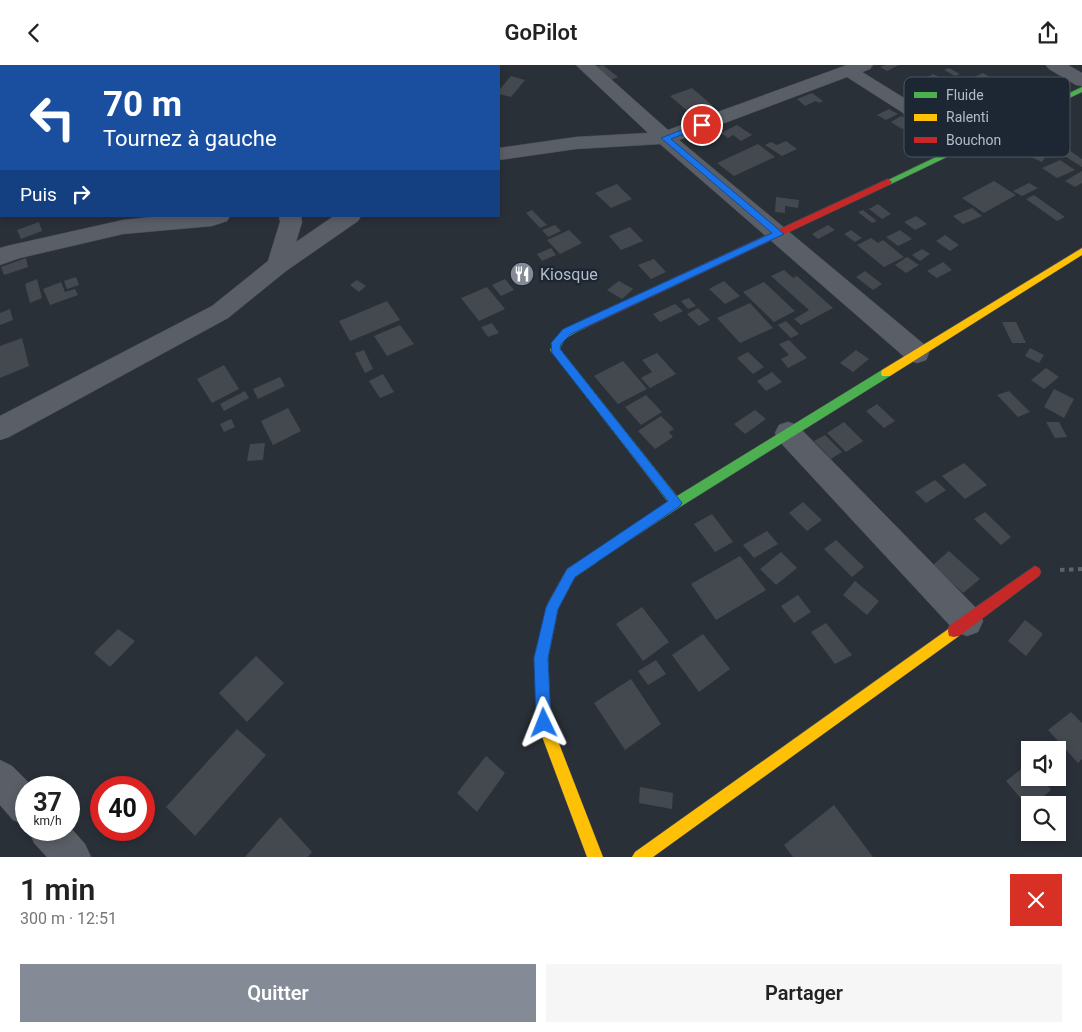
<!DOCTYPE html>
<html lang="fr">
<head>
<meta charset="utf-8">
<style>
	:root { --surface:#fff; --page:#f6f6f6; --text:#222; --muted:#767676; --accent:#848b96 }
	body { margin:0; font-family:Roboto,sans-serif; background:var(--page); color:var(--text); height:100vh; display:flex; flex-direction:column; font-size:19px; white-space:nowrap }
	* { box-sizing:border-box; margin:0 }
	p { font-size:16px; color:var(--muted) }
	.icon { flex:none; width:28px; height:28px; fill:none; stroke:currentColor; stroke-width:2; stroke-linecap:round; stroke-linejoin:round }
	.map { position:relative; height:792px; overflow:hidden }
	.details { display:flex; flex-direction:column; background:var(--surface); flex:1 }
	.details>* { flex:none }
	.banner { position:absolute; left:0px; top:0px; width:500px; height:152px; box-shadow:0 2px 8px #0003; background:#1a4fa0; color:#fff; overflow:hidden }
	.tools { position:absolute; left:1021px; top:676px; display:grid; gap:10px }
	.tools a { display:grid; place-items:center; width:45px; height:45px; border-radius:0px; background:var(--surface); box-shadow:0 2px 8px #0003; font-size:25px }
	.speed { position:absolute; left:15px; top:711px; display:flex; gap:10px; font-size:25px; font-weight:700; text-align:center }
	.speed>* { display:grid; place-content:center; width:65px; height:65px; border-radius:50%; background:var(--surface); box-shadow:0 2px 8px #0003; line-height:1 }
	.speed small { font-size:12px; font-weight:400 }
	.speed .limit { border:8px solid #d22; background:#fff; color:#111 }
	.pin { position:absolute; display:grid; place-items:center; width:42px; height:42px; color:#fff; margin:-21px; border:2px solid #fff; border-radius:50%; box-shadow:0 1px 5px #0007 }
	.me { position:absolute; width:55px; margin:-28px; rotate:358deg; stroke-linejoin:round; filter:drop-shadow(0 0 4px #0008) }
	.turn { display:flex; align-items:center; gap:18px; height:105px; padding:0 20px; font-size:22px }
	.turn .icon { width:65px; height:65px; stroke-width:2.5 }
	.turn b { display:block; font-size:35px; line-height:42px }
	.then { display:flex; align-items:center; height:48px; padding:0 20px; background:#0003; gap:10px; font-size:19px }
	.round { display:grid; place-items:center; flex:none; width:52px; height:52px; border-radius:0px; background:var(--page) }
	.overview { display:flex; align-items:center; justify-content:space-between; height:85px; padding:0 20px }
	h1 { font-size:30px; font-weight:600; line-height:38px }
	.action { display:flex; gap:10px; margin-top:auto; padding:10px 20px }
	.action a { flex:1; height:58px; border-radius:0px; background:var(--accent); color:#fff; font-size:20px; font-weight:600; line-height:58px; text-align:center }
	.action a+a { background:var(--page); color:var(--text) }
	header { display:flex; justify-content:space-between; align-items:center; height:65px; padding:0 20px; background:var(--surface); font-size:22px; font-weight:600 }
	.map>svg:first-child { display:block }
	.building { fill:#444950 }
	.lines { fill:none; stroke-linecap:round; stroke-linejoin:round }
	.street-casing { stroke:#484c53; stroke-width:1 }
	.fast-casing { stroke:#484c53; stroke-width:1 }
	.slow-casing { stroke:#484c53; stroke-width:1 }
	.jam-casing { stroke:#484c53; stroke-width:1 }
	.path { stroke:#5d636a; stroke-width:4; stroke-dasharray:4.5 4.5; stroke-linecap:butt }
	.street { fill:#5a5e66; fill-rule:evenodd }
	.fast { fill:#4caf50; fill-rule:evenodd }
	.slow { fill:#ffc107; fill-rule:evenodd }
	.jam { fill:#c62828; fill-rule:evenodd }
	.route { fill:#1a73e8; stroke:#114b97 }
	.labels { text-anchor:middle; dominant-baseline:central; stroke-width:5; stroke-linejoin:round; paint-order:stroke }
	.poi-label { font-size:16px; fill:#b4bcc9; stroke:#1d2633; text-anchor:start }
	.key { fill:#1d2633; stroke:#4a5360; stroke-width:1 }
	.key-label { font-size:14px; fill:#b4bcc9 }
</style>
</head>
<body>
<header><svg class="icon" aria-label="back" viewBox="0 0 24 24"><path d="M15 5l-7 7 7 7"/></svg>GoPilot<svg class="icon" aria-label="share" viewBox="0 0 24 24"><path d="M12 15V3M7 8l5-5 5 5M5 13v7h14v-7"/></svg></header>
<div class="map">
<svg width="1082" height="792" viewBox="0 0 1082 792">
	<rect width="100%" height="100%" fill="#2a3038"/>
	<path class="building" d="M603,0L618,12L609,16L593,2Z
		M885,0H899L887,6L880,2Z
		M949,3L960,9L955,11L944,5Z
		M983,8L1003,20L987,27L967,15Z
		M933,9L949,17L940,23L924,14Z
		M511,11L525,15L511,32L499,29V25Z
		M692,23L713,41L691,49L670,31Z
		M812,28L823,36L819,38L816,36L805,41L797,34Z
		M889,44L898,49L886,55L877,50Z
		M901,51L912,58L902,64L891,57Z
		M737,60L752,70L741,76L733,70L728,73L721,68Z
		M786,76L797,84L782,91L765,80L771,77L777,80Z
		M758,79L775,92L734,111L717,98Z
		M1038,84L1048,88L1042,97L1031,92Z
		M1070,86L1082,94V102L1063,90Z
		M1060,95L1075,105L1057,113L1042,103Z
		M1082,106V118L1075,122L1065,116Z
		M994,116L1016,130L984,148L962,133Z
		M1029,118L1038,123L1022,131L1013,126Z
		M617,119L632,134L611,143L595,128Z
		M1034,130L1065,152L1057,156L1026,134Z
		M776,132L799,135L798,143L785,141V148L775,147Z
		M878,139L891,149L882,154L869,144Z
		M972,143L982,151L963,159L953,151Z
		M532,145L547,160L540,163L526,148Z
		M863,145L877,156L872,158L858,147Z
		M916,151L927,159L915,165L904,157Z
		M39,157L42,166L21,174L17,165Z
		M555,160L561,166L548,172L542,165Z
		M828,160L835,165L818,174L812,169Z
		M630,162L643,176L621,185L609,171Z
		M569,165L582,178L560,189L547,175Z
		M851,165L862,173L855,177L844,169Z
		M900,165L912,174L898,181L886,172Z
		M945,170L959,180L950,186L936,176Z
		M871,173L878,178L883,175L904,192L884,202L857,180Z
		M551,183L556,190L542,196L537,189Z
		M922,184L930,189L920,196L912,190Z
		M907,192L919,200L906,208L895,200Z
		M26,193L28,202L4,210L1,202Z
		M654,194L666,207L651,214L638,200Z
		M943,197L952,205L937,213L927,206Z
		M528,205L532,210L516,215L513,211Z
		M784,205L793,213L797,211L833,243L801,260L794,254L809,245L771,211Z
		M865,206L882,219L873,225L856,212Z
		M76,212L79,220L67,224L64,216Z
		M37,214L42,233L30,238L25,219Z
		M505,214L514,225L501,231L492,220Z
		M357,215L366,221L359,227L350,220Z
		M619,216L633,224L622,234L607,225Z
		M724,216L740,231L725,239L709,224Z
		M61,217L65,227L75,224L78,230L50,240L43,224Z
		M764,217L795,246L774,257L743,227Z
		M487,222L505,244L479,256L461,233Z
		M689,233L696,241L688,244L681,236Z
		M387,236L400,255L350,276L339,256Z
		M750,238L773,263L740,278L717,253Z
		M675,239L683,246L660,257L653,249Z
		M698,243L710,255L699,261L687,249Z
		M10,244L13,255L0,260V248Z
		M786,256L799,269L791,273L778,260Z
		M1002,257H1016L1026,278H1012Z
		M492,258L499,268L488,272L481,262Z
		M400,260L414,279L387,291L374,271Z
		M22,273L29,301L0,313V281Z
		M789,275L807,293L788,303L781,294L789,290L779,279Z
		M1030,283L1044,290L1039,298L1025,291Z
		M364,285L373,304L365,308L355,288Z
		M856,285L869,294L853,307L840,298Z
		M748,287L764,302L753,309L737,293Z
		M657,288L676,309L650,323L641,313L652,307L642,295Z
		M623,296L647,324L618,339L594,311Z
		M224,300L239,324L212,338L197,314Z
		M1046,303L1059,312L1044,324L1031,315Z
		M772,307L782,317L766,326L757,316Z
		M383,309L394,327L380,333L369,316Z
		M280,312L285,321L258,334L253,324Z
		M1054,324L1074,334L1064,353L1044,342Z
		M245,326L249,333L224,346L220,339Z
		M1009,326L1030,347L1018,352L997,330Z
		M646,330L662,347L641,360L625,342Z
		M877,339L895,356L884,363L866,346Z
		M288,343L301,366L273,380L261,356Z
		M755,345L766,354L745,369L734,359Z
		M661,351L674,364L669,367L673,372L655,384L638,366Z
		M231,354L235,362L224,367L220,359Z
		M844,357L863,376L846,387L827,368Z
		M1046,357H1059L1067,372L1055,373Z
		M825,370L842,387L831,394L814,376Z
		M265,378L263,395L247,396L250,379Z
		M964,398L987,420L965,434L942,411Z
		M935,415L946,425L926,438L915,427Z
		M803,437L822,455L807,466L789,448Z
		M985,447L1011,472L1001,480L974,454Z
		M712,449L733,477L715,487L694,459Z
		M767,466L778,479L754,493L743,480Z
		M836,475L864,502L852,512L824,484Z
		M949,486L980,514L963,528L933,500Z
		M781,487L797,503L776,520L760,504Z
		M740,491L766,525L716,555L691,519Z
		M855,516L879,536L867,550L843,530Z
		M798,530L811,547L794,558L781,541Z
		M642,542L669,577L643,596L616,559Z
		M1025,555L1043,569L1026,591L1008,576Z
		M826,558L852,590L835,599L811,567Z
		M118,564L135,576L110,602L94,588Z
		M703,569L730,604L699,627L672,590Z
		M256,591L284,618L247,657L219,628Z
		M656,595L666,609L648,620L638,606Z
		M631,614L661,659L625,685L594,638Z
		M1071,647L1082,658V694L1078,698L1048,665Z
		M237,664L266,690L195,771L166,742Z
		M486,691L505,708L477,747L457,728Z
		M1029,698L1030,712H1041L1051,725L1033,740H1030L1029,743L1006,716Z
		M640,722L673,728L672,744L639,738Z
		M834,740L873,792H793L784,780Z
		M280,752L312,787L308,792H245Z"/>
	<g class="lines">
		<g class="street-casing">
			<path id="street" d="M576,0H595L668,65L847,0H873L870,4L862,7L972,75L975,79L972,83L965,85L958,83L847,12L679,75L926,281L929,288L926,295L917,298L908,295L660,79L576,84L499,95V83L576,72L648,68Z
				M1046,0H1068L1082,8V21L1076,20L1049,4Z
				M161,151H230L227,156L212,161L123,169L20,193L0,200V183L7,181L123,155Z
				M279,151H301L302,157L296,177L334,151H361L358,156L286,206L228,253L9,372L0,375V351L212,241L268,196L280,157Z
				M788,357L797,360L978,545L983,556L978,567L967,571L956,567L779,376L775,368L779,360Z
				M0,695L12,701L33,722H26V760L13,755L0,740Z
				M69,761L85,779L91,792H47L34,778L29,765H69Z"/>
		</g>
		<g class="fast-casing">
			<path id="fast" d="M1082,22V27L891,119L888,120L884,117Z
				M582,256L587,260L585,263C575,268 563,272 560,284L677,431L882,305H890L891,308L890,311L680,442L592,500L588,498L586,494L588,490L668,437L550,285L558,270Z"/>
		</g>
		<g class="slow-casing">
			<path id="slow" d="M1082,183V190L890,311H882L881,308L882,305Z
				M592,488L596,490L598,494L596,498L575,512L558,544L548,593L551,658L603,792H587L537,658L534,593L548,538L567,504Z
				M954,560L959,561L960,566L959,571L653,792H632L635,787Z"/>
		</g>
		<g class="jam-casing">
			<path id="jam" d="M888,114L892,117L891,119L585,263L582,264L577,260L579,257Z
				M1035,501L1039,503L1041,507L1039,511L959,571L954,572L949,571L948,566L949,561Z"/>
		</g>
		<path class="path" d="M1060,505L1082,504"/>
		<use href="#street" class="street"/>
		<use href="#fast" class="fast"/>
		<use href="#slow" class="slow"/>
		<use href="#jam" class="jam"/>
	</g>
	<path class="route" d="M699,58L706,60L671,74L784,169L571,269L561,279L560,284L682,438L680,441L575,512L558,544L548,593L551,658L548,663L544,665L539,663L536,658L534,593L546,542L567,504L668,436L552,288L551,278L563,264L772,168L661,73Z"/>
	<defs>
		<g id="restaurant-disc" transform="scale(1.25)"><circle r="9.5" fill="#848b96" stroke="#1d2633"/><path d="M-5-6h1v4h1v-4h1v4h1v-4h1v5L-1.5 .5V6h-2V.5L-5-1ZM5-6V6H3V1.5H1.5Q1.5-4 5-6Z" fill="#fff"/></g>
	</defs>
	<g fill-rule="evenodd">
		<use href="#restaurant-disc" x="522" y="209"/>
	</g>
	<g class="labels">
		<g class="poi-label">
			<text x="540" y="209">Kiosque</text>
		</g>
	</g>
	<rect x="904" y="12" width="166" height="80" rx="8" class="key"/>
	<rect x="914" y="27" width="23" height="6" fill="#4caf50"/>
	<rect x="914" y="49" width="23" height="7" fill="#ffc107"/>
	<rect x="914" y="72" width="23" height="6" fill="#c62828"/>
	<g class="key-label">
		<text x="946" y="35">Fluide</text>
		<text x="946" y="57">Ralenti</text>
		<text x="946" y="80">Bouchon</text>
	</g>
</svg>
<div class="tools">
<a><svg class="icon" aria-label="sound" viewBox="0 0 24 24"><path d="M4 9h4l5-4v14l-5-4H4zM17 9q2 3 0 6"/></svg></a>
<a><svg class="icon" aria-label="search" viewBox="0 0 24 24"><circle cx="10" cy="10" r="6"/><path d="M15 15l6 6"/></svg></a>
</div>
<div class="speed"><div>37<small>km/h</small></div><div class="limit">40</div></div>
<div class="pin" style="left:702px;top:60px;background:#d93025"><svg class="icon" aria-label="arrive" viewBox="0 0 24 24"><path d="M6 21V4h12l-3 4 3 4H6"/></svg></div>
<svg class="me" style="left:544px;top:658px" viewBox="-20 -20 40 40"><path d="M0-17L14 15 0 8-14 15z" fill="#1a73e8" stroke="#fff" stroke-width="4"/></svg>
<div class="banner">
<div class="turn"><svg class="icon" aria-label="left" viewBox="0 0 24 24"><path d="M17 20v-9H6M10 6l-5 5 5 5"/></svg><div><b>70 m</b>Tournez à gauche</div></div>
<div class="then">Puis<svg class="icon" aria-label="right" viewBox="0 0 24 24"><path d="M7 20v-9h11M14 6l5 5-5 5"/></svg></div>
</div>
</div>
<section class="details">
<div class="overview"><div><h1>1 min</h1><p>300 m · 12:51</p></div><a class="round" style="background:#d93025;color:#fff"><svg class="icon" aria-label="close" viewBox="0 0 24 24"><path d="M6 6l12 12M18 6L6 18"/></svg></a></div>
<div class="action"><a>Quitter</a><a>Partager</a></div>
</section>
</body>
</html>
